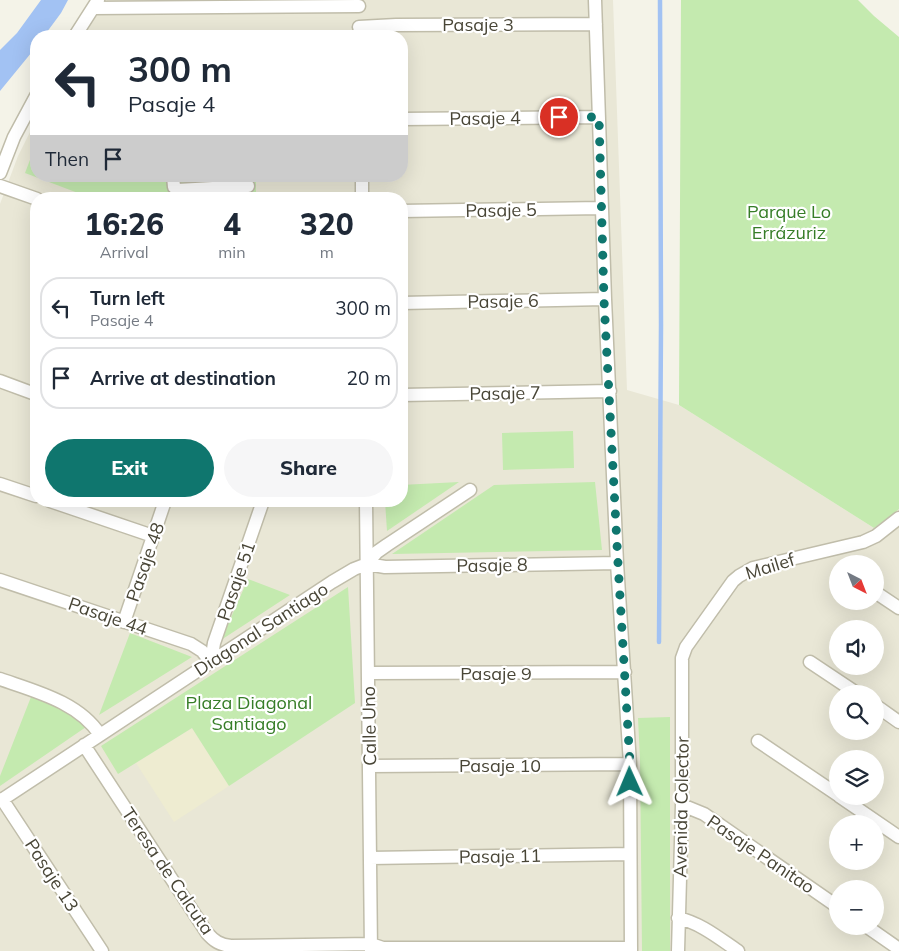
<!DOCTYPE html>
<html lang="en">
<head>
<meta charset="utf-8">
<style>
	:root { --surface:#fff; --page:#f6f6f7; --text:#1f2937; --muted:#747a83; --line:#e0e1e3; --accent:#0f766e }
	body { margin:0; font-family:Mulish,sans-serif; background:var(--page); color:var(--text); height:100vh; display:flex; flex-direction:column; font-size:19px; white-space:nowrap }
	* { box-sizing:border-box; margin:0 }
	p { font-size:16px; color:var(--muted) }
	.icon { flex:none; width:28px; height:28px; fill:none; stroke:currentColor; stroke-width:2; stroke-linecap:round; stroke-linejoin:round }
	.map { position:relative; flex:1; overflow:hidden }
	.side { position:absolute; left:30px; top:192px; width:378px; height:315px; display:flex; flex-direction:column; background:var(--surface); border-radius:20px; box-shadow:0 5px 20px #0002 }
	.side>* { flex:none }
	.banner { position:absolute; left:30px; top:30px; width:378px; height:152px; border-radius:20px; box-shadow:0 5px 20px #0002; background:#fff; color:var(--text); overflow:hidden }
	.needle { width:32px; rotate:138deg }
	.controls { position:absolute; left:829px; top:555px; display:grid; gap:10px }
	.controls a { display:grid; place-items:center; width:55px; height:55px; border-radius:50%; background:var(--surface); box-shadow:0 5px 20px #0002; font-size:25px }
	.pin { position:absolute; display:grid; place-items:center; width:42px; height:42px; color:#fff; margin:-21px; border:2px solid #fff; border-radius:50%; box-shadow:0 1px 5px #0007 }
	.me { position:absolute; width:55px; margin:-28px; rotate:359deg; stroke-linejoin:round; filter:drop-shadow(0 0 4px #0008) }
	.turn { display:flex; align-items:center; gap:18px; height:105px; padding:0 15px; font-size:22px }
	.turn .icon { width:65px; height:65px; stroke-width:2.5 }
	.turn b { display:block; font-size:35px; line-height:42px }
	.then { display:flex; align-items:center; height:48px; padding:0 15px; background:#0003; gap:10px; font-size:19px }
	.eta { display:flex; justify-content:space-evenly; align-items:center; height:85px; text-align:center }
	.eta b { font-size:30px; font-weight:800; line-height:35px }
	.primary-button { display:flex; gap:10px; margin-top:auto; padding:10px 15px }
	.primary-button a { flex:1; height:58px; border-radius:30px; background:var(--accent); color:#fff; font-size:20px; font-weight:800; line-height:58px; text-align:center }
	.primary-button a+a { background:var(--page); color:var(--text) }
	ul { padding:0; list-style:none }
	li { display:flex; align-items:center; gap:15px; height:62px; margin:0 10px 8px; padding:0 5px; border:2px solid var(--line); border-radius:20px }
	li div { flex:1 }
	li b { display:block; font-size:19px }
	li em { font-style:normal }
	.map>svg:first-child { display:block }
	.residential { fill:#e9e7d6; fill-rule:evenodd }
	.education { fill:#eeecd1 }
	.green { fill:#c4eaaf }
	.water { fill:#a2c2f3 }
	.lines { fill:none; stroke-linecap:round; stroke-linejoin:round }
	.stream { stroke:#a2c2f3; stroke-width:4.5 }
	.street-casing { stroke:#c0bdaa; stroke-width:15 }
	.street { stroke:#fff; stroke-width:12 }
	.route { stroke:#0f766e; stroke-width:9; stroke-dasharray:0 16.2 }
	.labels { text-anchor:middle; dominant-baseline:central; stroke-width:4.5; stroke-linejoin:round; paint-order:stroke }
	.street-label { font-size:18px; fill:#484536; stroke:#fff }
	.park-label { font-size:18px; fill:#367d27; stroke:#fff }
</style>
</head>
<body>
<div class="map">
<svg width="899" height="951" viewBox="0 0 899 951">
	<rect width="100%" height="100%" fill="#f4f3e8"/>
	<path class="residential" d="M107,0H613L627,390L679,405L874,528L892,515L899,509V951H0V204L18,156L36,120V176H401V36H83ZM36,199H401V501H36ZM838,564H875V601H838ZM838,629H875V666H838ZM838,694H875V731H838ZM838,759H875V796H838ZM838,824H875V861H838ZM838,889H875V926H838Z"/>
	<path class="education" d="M192,728L229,786L174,822L136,763Z"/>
	<path class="green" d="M681,0H858L874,16L899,37V509L892,515L874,528L679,405Z
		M36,144V176H185L186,184L256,181V199H94L25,173Z
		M573,431L574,468L503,470L502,433Z
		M459,482L387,531L385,501H401V485Z
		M595,482L602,550L392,554L494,485Z
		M248,579L290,595L221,640Z
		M348,587L355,703L229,786L192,728L118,774L101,746Z
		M130,633L192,657L99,715Z
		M31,697L56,704L74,714L86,727L0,786V776Z
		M670,717V951H642L640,759L638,718Z"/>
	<path class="water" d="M41,0H68L61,13L44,36H36V47L0,91V50L17,33Z"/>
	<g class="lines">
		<path class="stream" d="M659,642L661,325L660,0"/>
		<g class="street-casing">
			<path id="street" d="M595,0L605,299L617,563L630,764L631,951
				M93,8L359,6
				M359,27L396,25L596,24
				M75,36L98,0
				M401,119L599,117
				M0,173L14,137L36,96
				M173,176L174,187L178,190L248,186
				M362,176V199
				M0,186L37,199
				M401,211L601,208
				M401,303L605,299
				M0,381L35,394L36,395
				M401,395L610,391
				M0,484L36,496
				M50,501L153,536
				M366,501L371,951
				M367,564L385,567L617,563
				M0,580L191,644L202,651L211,662
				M875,592L899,608
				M124,622L165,501
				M211,662L214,643L263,501
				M810,662L858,694
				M368,673L625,672
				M0,679C34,691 79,702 100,735
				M875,705L899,722
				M758,741L838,795
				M84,745L207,933C214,941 220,945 231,946L371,944L383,948H631
				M369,766L630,764
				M839,796L899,837
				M2,799L102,951
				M0,801L332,582L354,569L367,564L377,552L387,545L470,490
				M682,805L704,814L838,907
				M370,858L630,854
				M678,918C701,923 720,939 738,951
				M866,926L899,949
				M678,951L682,805V658L686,647L733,581L739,576L753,568L863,542L876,536L899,518"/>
		</g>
		<use href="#street" class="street"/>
	</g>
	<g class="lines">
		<path class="route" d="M559,117H599L604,300L618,563L630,764V782"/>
	</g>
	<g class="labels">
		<g class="street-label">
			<text x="478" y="24">Pasaje 3</text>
			<text transform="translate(485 118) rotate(-1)">Pasaje 4</text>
			<text transform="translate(501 210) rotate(-1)">Pasaje 5</text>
			<text transform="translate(503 301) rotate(-1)">Pasaje 6</text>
			<text transform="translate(505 393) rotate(-1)">Pasaje 7</text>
			<text transform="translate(145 562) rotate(-71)">Pasaje 48</text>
			<text transform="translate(492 565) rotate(-1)">Pasaje 8</text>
			<text transform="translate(770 566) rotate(-17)">Mailef</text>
			<text transform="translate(236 581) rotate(-71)">Pasaje 51</text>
			<text transform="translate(108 616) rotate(19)">Pasaje 44</text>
			<text transform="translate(261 629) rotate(-33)">Diagonal Santiago</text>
			<text x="496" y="673">Pasaje 9</text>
			<text transform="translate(369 726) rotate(-91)">Calle Uno</text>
			<text x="500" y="765">Pasaje 10</text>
			<text transform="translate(681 807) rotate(-89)">Avenida Colector</text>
			<text transform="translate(761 854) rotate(34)">Pasaje Panitao</text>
			<text transform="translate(500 856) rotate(-1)">Pasaje 11</text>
			<text transform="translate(168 871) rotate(56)">Teresa de Calcuta</text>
			<text transform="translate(52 875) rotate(57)">Pasaje 13</text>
		</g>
		<g class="park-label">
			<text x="789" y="211">Parque Lo<tspan x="789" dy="21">Errázuriz</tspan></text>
			<text x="249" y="702">Plaza Diagonal<tspan x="249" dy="21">Santiago</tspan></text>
		</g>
	</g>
</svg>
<div class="controls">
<a><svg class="needle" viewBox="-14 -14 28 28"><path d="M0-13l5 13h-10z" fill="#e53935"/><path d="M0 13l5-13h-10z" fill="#747a83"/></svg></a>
<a><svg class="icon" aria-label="sound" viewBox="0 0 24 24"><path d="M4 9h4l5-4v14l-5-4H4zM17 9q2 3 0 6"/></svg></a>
<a><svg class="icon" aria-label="search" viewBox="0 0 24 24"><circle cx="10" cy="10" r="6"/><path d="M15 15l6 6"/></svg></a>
<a><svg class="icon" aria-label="layers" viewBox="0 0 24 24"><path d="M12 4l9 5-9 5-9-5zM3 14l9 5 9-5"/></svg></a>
<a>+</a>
<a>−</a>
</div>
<div class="pin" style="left:559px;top:117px;background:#d93025"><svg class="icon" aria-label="arrive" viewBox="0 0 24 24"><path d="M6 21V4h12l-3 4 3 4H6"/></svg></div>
<svg class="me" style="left:630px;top:782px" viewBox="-20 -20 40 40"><path d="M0-17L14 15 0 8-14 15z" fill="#0f766e" stroke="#fff" stroke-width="4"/></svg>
<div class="banner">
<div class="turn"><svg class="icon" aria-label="left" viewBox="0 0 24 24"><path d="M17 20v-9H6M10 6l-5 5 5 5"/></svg><div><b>300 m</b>Pasaje 4</div></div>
<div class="then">Then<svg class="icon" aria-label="arrive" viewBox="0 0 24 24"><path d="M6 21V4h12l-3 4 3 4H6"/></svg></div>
</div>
<section class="side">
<div class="eta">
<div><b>16:26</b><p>Arrival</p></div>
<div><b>4</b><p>min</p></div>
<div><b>320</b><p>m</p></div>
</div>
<ul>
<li><svg class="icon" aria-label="left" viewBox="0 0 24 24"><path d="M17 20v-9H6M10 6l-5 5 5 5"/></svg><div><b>Turn left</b><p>Pasaje 4</p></div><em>300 m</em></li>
<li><svg class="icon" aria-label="arrive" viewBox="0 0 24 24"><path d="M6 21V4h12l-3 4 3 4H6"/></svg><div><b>Arrive at destination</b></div><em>20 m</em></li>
</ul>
<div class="primary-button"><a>Exit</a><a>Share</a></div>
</section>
</div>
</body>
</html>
